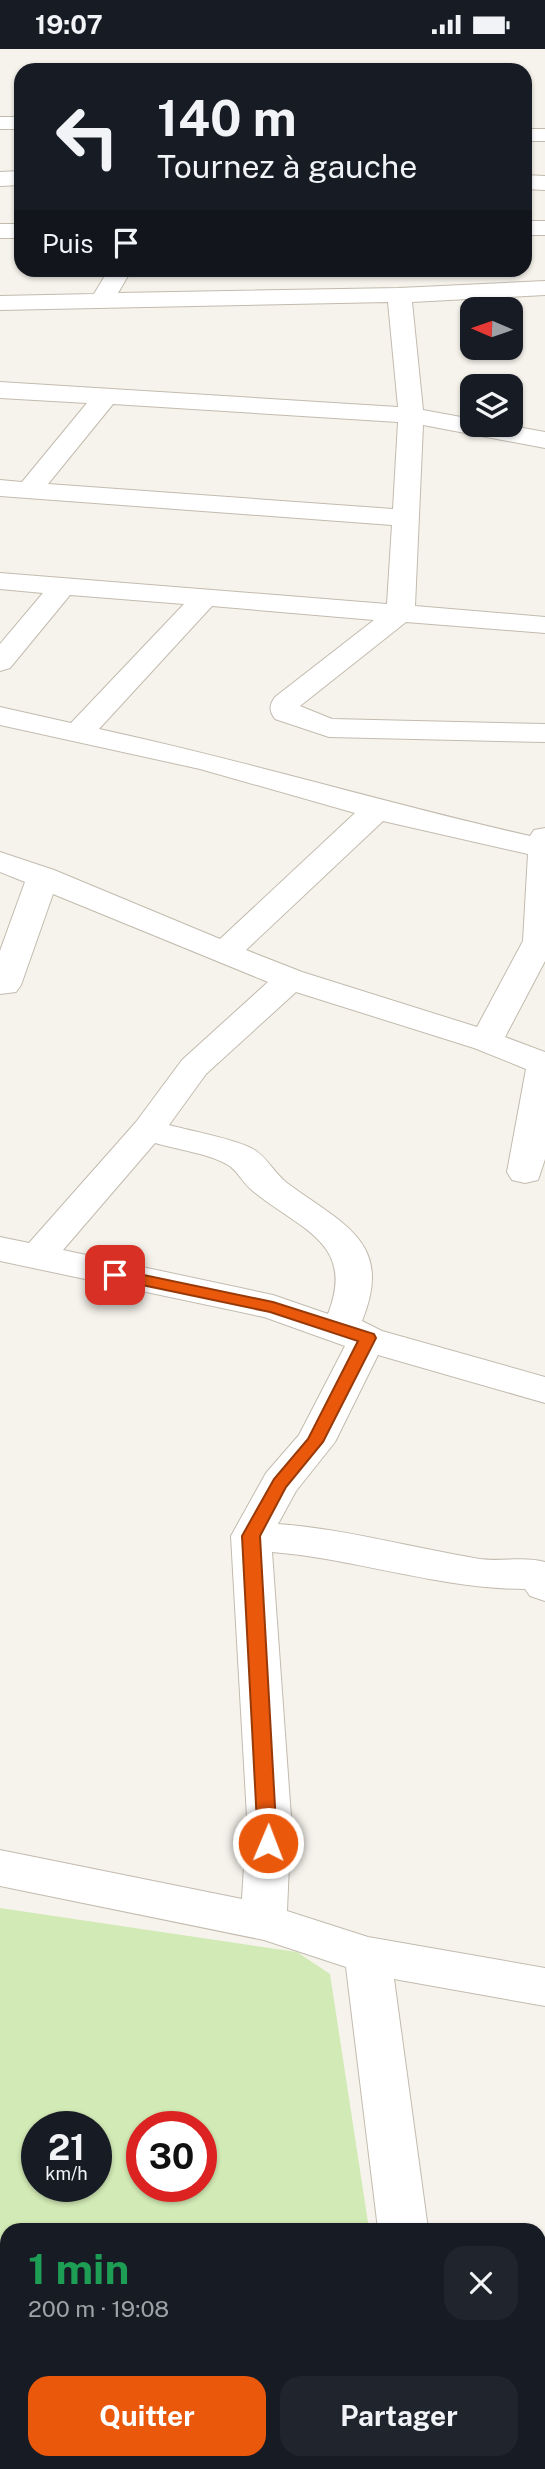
<!DOCTYPE html>
<html lang="fr">
<head>
<meta charset="utf-8">
<style>
	:root { --surface:#171b24; --page:#20242c; --text:#f1f3f6; --muted:#9ea1a6; --accent:#ea580c }
	body { margin:0; font-family:"Public Sans",sans-serif; background:var(--page); color:var(--text); height:100vh; display:flex; flex-direction:column; font-size:26px; white-space:nowrap }
	* { box-sizing:border-box; margin:0 }
	p { font-size:23px; color:var(--muted) }
	.icon { flex:none; width:38px; height:38px; fill:none; stroke:currentColor; stroke-width:2; stroke-linecap:round; stroke-linejoin:round }
	.map { position:relative; flex:1; overflow:hidden }
	.panel { position:absolute; left:0px; top:2174px; width:546px; height:247px; display:flex; flex-direction:column; background:var(--surface); border-radius:21px 21px 0 0; box-shadow:0 2px 5px #0004 }
	.panel>* { flex:none }
	.guide { position:absolute; left:14px; top:14px; width:518px; height:214px; border-radius:21px; box-shadow:0 2px 5px #0004; background:#171b24; color:var(--text); overflow:hidden }
	.needle { width:46px; rotate:272deg }
	.buttons { position:absolute; left:460px; top:248px; display:grid; gap:14px }
	.buttons a { display:grid; place-items:center; width:63px; height:63px; border-radius:14px; background:var(--surface); box-shadow:0 2px 5px #0004; font-size:35px }
	.speed { position:absolute; left:21px; top:2062px; display:flex; gap:14px; font-size:35px; font-weight:700; text-align:center }
	.speed>* { display:grid; place-content:center; width:91px; height:91px; border-radius:50%; background:var(--surface); box-shadow:0 2px 5px #0004; line-height:1 }
	.speed small { font-size:18px; font-weight:400 }
	.speed .limit { border:10px solid #d22; background:#fff; color:#111 }
	.pin { position:absolute; display:grid; place-items:center; width:60px; height:60px; color:#fff; margin:-30px; border-radius:14px; box-shadow:0 4px 10px #0006 }
	.me { position:absolute; width:77px; margin:-38px; rotate:1deg; stroke-linejoin:round; filter:drop-shadow(0 0 5px #0008) }
	.turn { display:flex; align-items:center; gap:24px; height:147px; padding:0 28px; font-size:32px }
	.turn .icon { width:91px; height:91px; stroke-width:2.5 }
	.turn b { display:block; font-size:49px; line-height:60px }
	.then { display:flex; align-items:center; height:66px; padding:0 28px; background:#0003; gap:14px; font-size:26px }
	.round { display:grid; place-items:center; flex:none; width:74px; height:74px; border-radius:21px; background:var(--page) }
	.headline { display:flex; align-items:center; justify-content:space-between; height:119px; padding:0 28px }
	h1 { font-size:42px; font-weight:700; line-height:52px; color:#1e9e55 }
	.button { display:flex; gap:14px; margin-top:auto; padding:14px 28px }
	.button a { flex:1; height:80px; border-radius:21px; background:var(--accent); color:#fff; font-size:28px; font-weight:700; line-height:80px; text-align:center }
	.button a+a { background:var(--page); color:var(--text) }
	.status { display:flex; justify-content:space-between; align-items:center; height:49px; padding:0 35px; background:var(--surface); direction:ltr }
	.status svg { height:19px; fill:currentColor }
	.map>svg:first-child { display:block }
	.green { fill:#d2eab5; fill-rule:evenodd }
	.lines { fill:none; stroke-linecap:round; stroke-linejoin:round }
	.minor-casing { stroke:#c2bbae; stroke-width:2 }
	.minor { fill:#fff; fill-rule:evenodd }
	.route { fill:#ea580c; stroke:#983908; stroke-width:2 }
</style>
</head>
<body>
<div class="status"><b>19:07</b><svg viewBox="0 0 49 12"><path d="M0 12V9h3v3zM5 12V6h3v6zM10 12V3h3v9zM15 12V0h3v12zM26 1h20v11H26zM47 4h2v5h-2z"/></svg></div>
<div class="map">
<svg width="545" height="2420" viewBox="0 0 545 2420">
	<rect width="100%" height="100%" fill="#f6f3ec"/>
	<path class="green" d="M0,1859L297,1903L330,1925L369,2180H7V2296L0,2297ZM37,2077H96V2137H37ZM142,2077H201V2137H142Z"/>
	<g class="lines">
		<g class="minor-casing">
			<path id="minor" d="M0,68H21V80H0Z
				M525,80H545V92H525Z
				M21,122V136L0,137V123Z
				M525,126L545,127V141L525,140Z
				M525,172H545V186H525Z
				M0,175H21V189H0Z
				M109,220H132L118,244L399,239L545,232V246L412,253L423,361L472,370V376H507L545,383V399L423,376L415,557L545,568V584L406,573L300,657L332,670L545,675V693L329,688L275,670C269,662 269,656 275,648L374,571L212,557L99,680C243,711 385,754 530,787L534,781L545,779V912L505,988L545,1003V1110L538,1131L525,1134L512,1131L507,1123L526,1020L474,999L296,943L206,1025L169,1076C191,1082 235,1090 253,1100C266,1107 275,1125 287,1134C344,1176 394,1193 362,1272L382,1282L545,1328V1354L378,1306L335,1393L296,1442L278,1475C346,1480 413,1499 480,1510C502,1513 524,1507 545,1513V1552L530,1547L525,1540C440,1540 357,1510 272,1503L291,1768L287,1862L368,1888L545,1919V1957L394,1930L428,2180H378L346,1918L264,1891L0,1837V1801L242,1850L247,1768L231,1487L266,1424L299,1386L345,1297L264,1268L0,1212V1188L29,1194L136,1073L182,1011L268,933L53,845L21,936L16,943L0,945V902L25,833L0,823V803L54,821L220,890L355,764L200,720L0,676V658L71,674L184,555L70,546L10,619L0,622V595L43,544L0,540V524L387,555L392,476L0,447V431L22,433L87,354L0,349V333L398,358L388,253L0,261V247L94,245ZM113,355L398,373L393,460L48,435ZM383,772L528,805L523,892L477,978L302,923L246,901ZM155,1094C175,1100 211,1105 228,1116C238,1122 244,1136 254,1143C301,1181 356,1194 328,1265L273,1246L63,1201Z
				M407,2413H460L461,2420H407Z"/>
		</g>
		<use href="#minor" class="minor"/>
	</g>
	<path class="route" d="M115,1220L273,1253L374,1285L376,1289L323,1393L286,1438L260,1487L277,1794L274,1800H261L258,1794L242,1487L274,1430L308,1390L358,1292L270,1263L109,1229L107,1226Z"/>
</svg>
<div class="buttons">
<a><svg class="needle" viewBox="-14 -14 28 28"><path d="M0-13l5 13h-10z" fill="#e53935"/><path d="M0 13l5-13h-10z" fill="#9ea1a6"/></svg></a>
<a><svg class="icon" aria-label="layers" viewBox="0 0 24 24"><path d="M12 4l9 5-9 5-9-5zM3 14l9 5 9-5"/></svg></a>
</div>
<div class="speed"><div>21<small>km/h</small></div><div class="limit">30</div></div>
<div class="pin" style="left:115px;top:1226px;background:#d93025"><svg class="icon" aria-label="arrive" viewBox="0 0 24 24"><path d="M6 21V4h12l-3 4 3 4H6"/></svg></div>
<svg class="me" style="left:268px;top:1794px" viewBox="-20 -20 40 40"><circle r="17" fill="#ea580c" stroke="#fff" stroke-width="3"/><path d="M0-11L8 9 0 5-8 9z" fill="#fff"/></svg>
<div class="guide">
<div class="turn"><svg class="icon" aria-label="left" viewBox="0 0 24 24"><path d="M17 20v-9H6M10 6l-5 5 5 5"/></svg><div><b>140 m</b>Tournez à gauche</div></div>
<div class="then">Puis<svg class="icon" aria-label="arrive" viewBox="0 0 24 24"><path d="M6 21V4h12l-3 4 3 4H6"/></svg></div>
</div>
<section class="panel">
<div class="headline"><div><h1>1 min</h1><p>200 m · 19:08</p></div><a class="round"><svg class="icon" aria-label="close" viewBox="0 0 24 24"><path d="M6 6l12 12M18 6L6 18"/></svg></a></div>
<div class="button"><a>Quitter</a><a>Partager</a></div>
</section>
</div>
</body>
</html>
